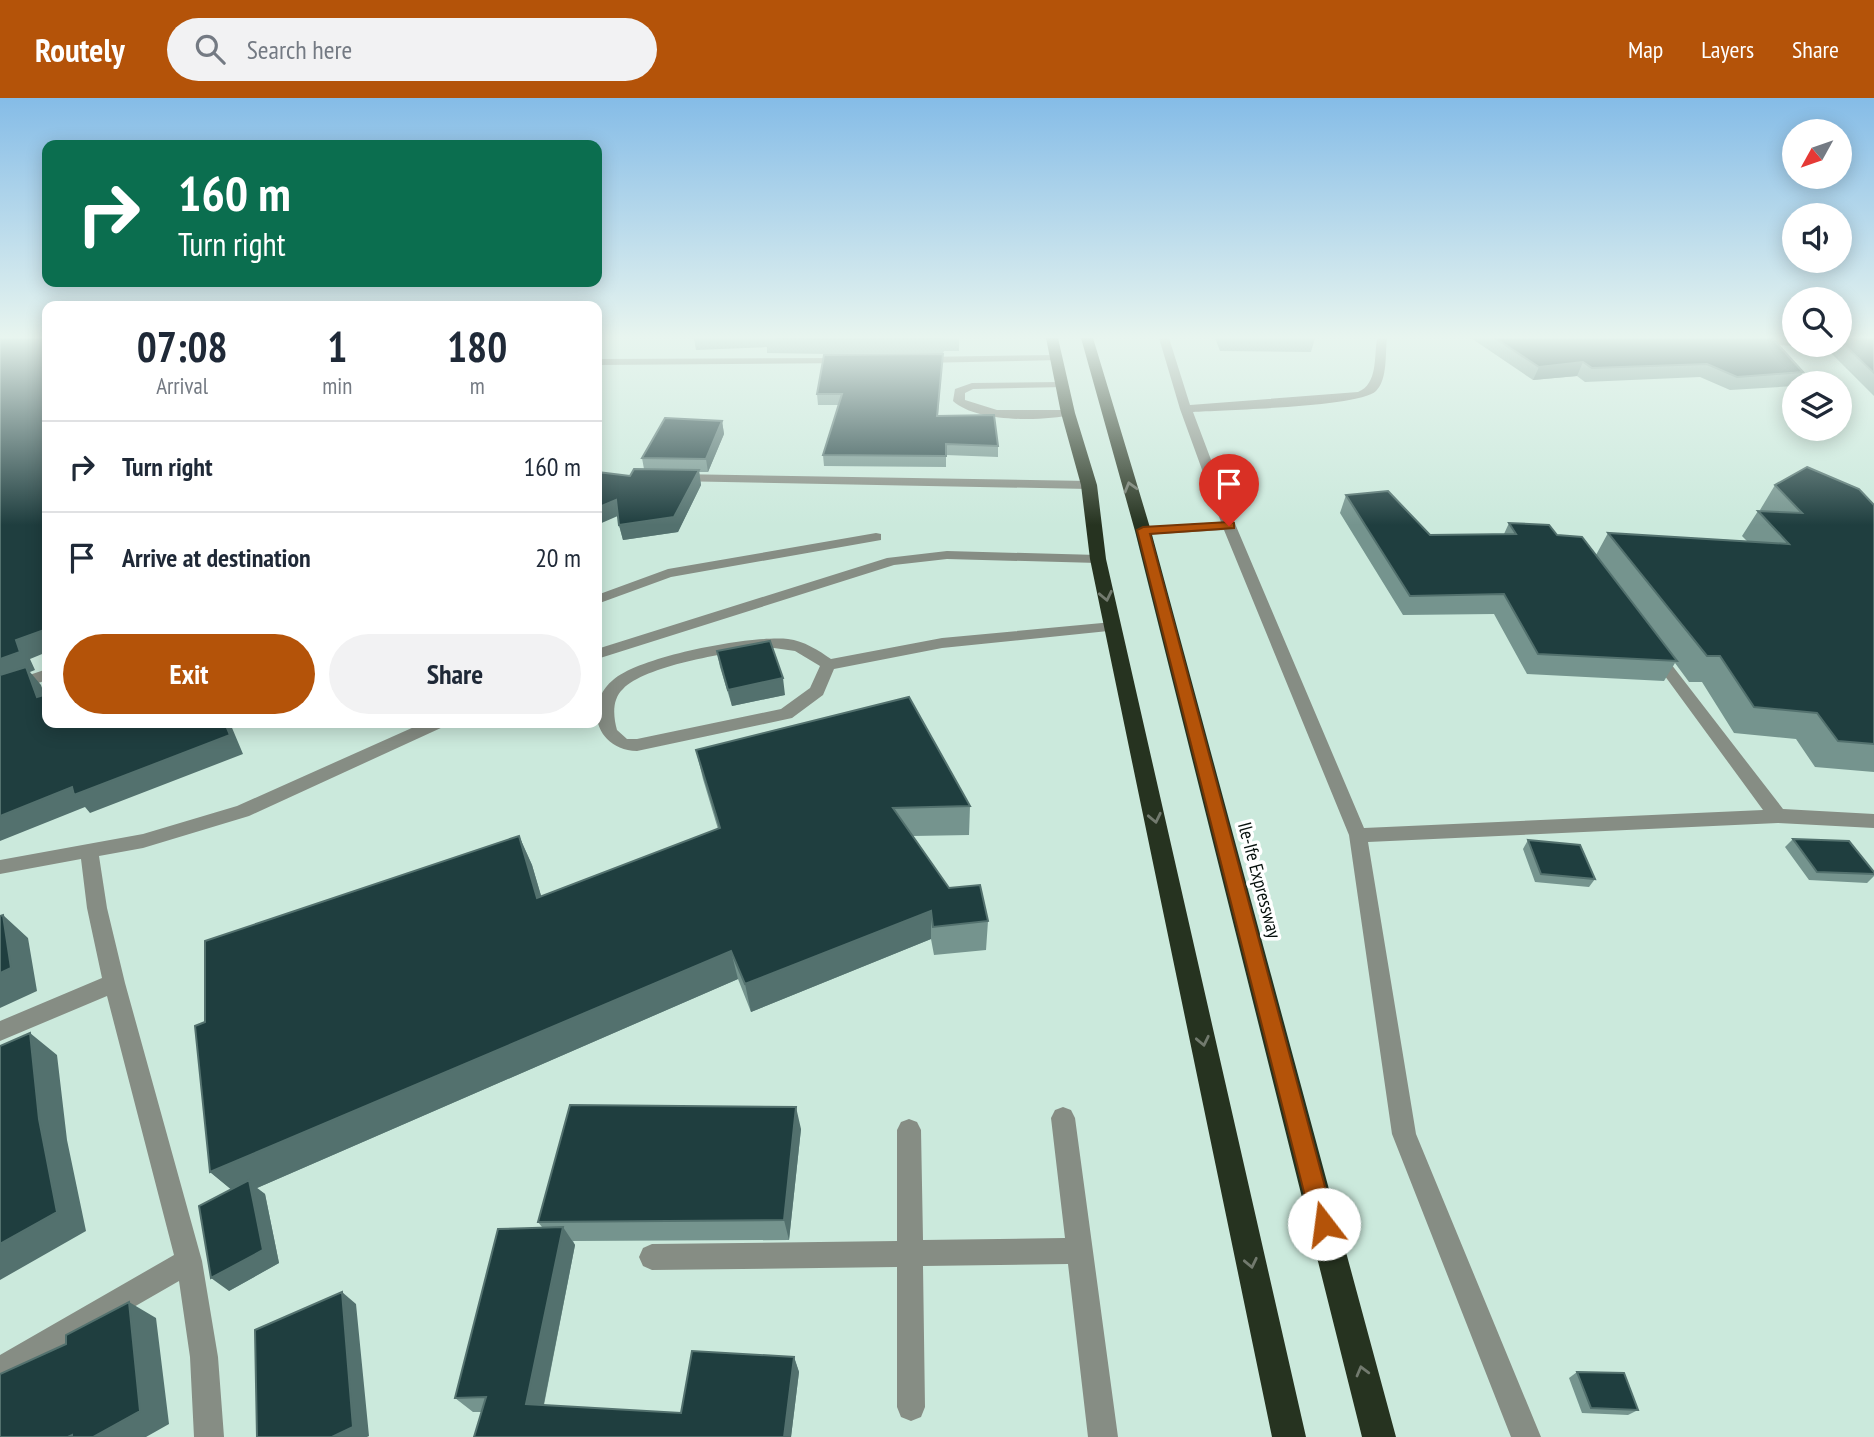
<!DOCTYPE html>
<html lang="en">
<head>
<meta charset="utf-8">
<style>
	:root { --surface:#fff; --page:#f2f2f3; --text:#1f2937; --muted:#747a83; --line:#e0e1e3; --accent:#b45309 }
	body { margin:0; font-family:"PT Sans Narrow",sans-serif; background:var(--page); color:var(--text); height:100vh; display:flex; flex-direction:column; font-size:26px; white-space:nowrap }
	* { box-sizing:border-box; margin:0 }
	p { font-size:23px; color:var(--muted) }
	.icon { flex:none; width:38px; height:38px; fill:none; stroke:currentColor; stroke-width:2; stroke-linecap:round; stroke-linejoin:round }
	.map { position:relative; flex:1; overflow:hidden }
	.side { position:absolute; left:42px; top:203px; width:560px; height:427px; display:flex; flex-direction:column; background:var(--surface); border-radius:14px; box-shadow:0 4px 18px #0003 }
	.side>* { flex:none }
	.guide { position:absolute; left:42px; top:42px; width:560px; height:147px; border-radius:14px; box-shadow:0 4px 18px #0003; background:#0b6e4f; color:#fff; overflow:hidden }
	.needle { width:46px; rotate:230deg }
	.buttons { position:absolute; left:1782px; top:21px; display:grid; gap:14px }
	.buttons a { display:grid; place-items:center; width:70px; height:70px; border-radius:50%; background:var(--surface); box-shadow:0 4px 18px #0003; font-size:35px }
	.pin { position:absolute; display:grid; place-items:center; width:60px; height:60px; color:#fff; margin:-72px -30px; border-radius:50% 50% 50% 0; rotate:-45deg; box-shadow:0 0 7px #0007 }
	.pin .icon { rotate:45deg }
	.me { position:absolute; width:77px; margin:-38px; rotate:345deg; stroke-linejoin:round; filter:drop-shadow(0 0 5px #0008) }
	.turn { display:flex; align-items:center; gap:24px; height:147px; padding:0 21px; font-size:32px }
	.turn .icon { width:91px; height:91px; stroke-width:2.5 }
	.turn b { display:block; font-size:49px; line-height:60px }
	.eta { display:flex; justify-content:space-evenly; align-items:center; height:119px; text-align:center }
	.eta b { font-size:42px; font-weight:700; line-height:49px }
	.primary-button { display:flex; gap:14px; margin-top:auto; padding:14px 21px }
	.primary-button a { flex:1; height:80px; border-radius:42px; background:var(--accent); color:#fff; font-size:28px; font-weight:700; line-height:80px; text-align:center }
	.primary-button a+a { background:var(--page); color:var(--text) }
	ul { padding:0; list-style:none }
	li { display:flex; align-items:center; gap:21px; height:91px; padding:0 21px; border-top:2px solid var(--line) }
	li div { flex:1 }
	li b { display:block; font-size:26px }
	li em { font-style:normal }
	header { display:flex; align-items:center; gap:42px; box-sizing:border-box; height:98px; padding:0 35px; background:var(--accent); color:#fff }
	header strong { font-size:33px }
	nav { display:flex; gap:38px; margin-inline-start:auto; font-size:24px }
	.search { width:490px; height:63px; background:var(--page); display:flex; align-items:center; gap:18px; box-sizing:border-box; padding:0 24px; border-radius:38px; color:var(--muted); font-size:26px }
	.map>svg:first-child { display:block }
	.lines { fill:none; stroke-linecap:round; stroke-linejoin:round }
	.minor { fill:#868d84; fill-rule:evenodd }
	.highway { fill:#263320; fill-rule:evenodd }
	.wall { fill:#75948e }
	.shaded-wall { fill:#53716e }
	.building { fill:#1f3e3f; stroke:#53716e; stroke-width:2 }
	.oneway { stroke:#727a6e }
	.route { fill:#b45309; stroke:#753606; stroke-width:2 }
	.labels { text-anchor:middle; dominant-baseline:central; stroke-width:7; stroke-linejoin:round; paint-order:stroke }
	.street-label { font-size:19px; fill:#06100c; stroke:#fff }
</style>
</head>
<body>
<header>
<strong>Routely</strong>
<div class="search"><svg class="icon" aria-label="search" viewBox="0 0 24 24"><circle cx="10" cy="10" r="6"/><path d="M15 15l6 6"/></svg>Search here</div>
<nav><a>Map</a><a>Layers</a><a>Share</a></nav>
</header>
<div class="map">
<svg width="1874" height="1339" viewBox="0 0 1874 1339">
	<rect width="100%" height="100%" fill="#cbe9dc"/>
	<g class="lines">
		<path class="minor" d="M1159,240H1169L1190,307L1358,294C1378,286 1374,259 1377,240H1387C1385,255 1388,281 1376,293C1360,309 1223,312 1193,314L1236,428L1364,730L1763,712L1651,559L1648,556L1651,553H1661L1783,711L1874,716V730L1778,725L1368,744L1416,1036L1541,1339H1511L1392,1036L1349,737L1224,432L1143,437L1136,433L1143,429L1221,424L1180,311Z
			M1705,240L1794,242V247H1798L1794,248L1710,243Z
			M1056,257L1060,258V262L919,265L914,262L919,259Z
			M845,260L849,261V265L597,267V261Z
			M1061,284L1065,285V289L973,291L965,295V302L997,312H1068L1074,315L1072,317C1042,323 977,325 953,303L955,291L972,285Z
			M677,376L1089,383L1095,387L1089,391L673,383L671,380Z
			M876,435L881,436V442L671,479L597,506V497L668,471Z
			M947,453L1098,457L1105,461L1098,465L947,461L894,467L597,561V551L887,460Z
			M1113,524L1121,529L1118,532L942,550L834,571L823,597L792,620L637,653C596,652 583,607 613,582C640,558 752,537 788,541C804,543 818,552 831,561L942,540ZM774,550L795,553L820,568L810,590L781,611L637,641H627L617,632C613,618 612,601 623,591C647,566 739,552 774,550Z
			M47,571V582L0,598V587Z
			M423,625H445L443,629L249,718L143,750L99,758L107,810L125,885L202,1163L218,1259L224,1339H194L190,1259L179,1183L0,1286V1257L174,1157L107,898L0,943V923L102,880L87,810L81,761L0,776V762L143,736L237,708Z
			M1063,1009L1071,1012L1075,1020L1118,1339H1088L1068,1166L923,1168L925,1309L921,1319L911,1323L901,1319L897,1309V1169L652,1172L643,1168L639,1159L643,1150L652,1146L897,1143V1032L901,1024L909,1021L917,1024L921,1032L923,1142L1065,1140L1051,1020L1055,1012Z"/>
		<path class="highway" d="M1046,240H1058L1075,315L1097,387L1106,461L1306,1339H1272L1090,461L1081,387L1061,315Z
			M1081,240H1093L1151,433L1396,1339H1362L1135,433Z"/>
	</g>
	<path class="wall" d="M694,240H959V253H944L943,255L827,256L767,255V249L696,252Z
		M1215,240H1315L1311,254L1220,253Z
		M1471,240H1772L1803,274L1797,285H1794V288L1730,292L1700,279L1585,284L1577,278L1533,282Z
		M1839,240H1874V298L1828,252L1832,247H1839Z
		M942,266L938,318L998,348V359L946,357V369L824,368L823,357L839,307H818L817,296Z
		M722,323L724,336L708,374H699L701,387L678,434L623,442L619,427L630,378L644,371L642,360Z
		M1775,387L1874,407V674L1815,669L1796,641L1734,635L1702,584H1689L1675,565L1664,583L1527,576L1494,516L1403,517L1340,415L1346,397L1430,437L1504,436L1509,425L1557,437L1596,457L1608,435L1747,443L1742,438L1758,413H1761L1760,412Z
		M717,553L785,597L732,608L720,569Z
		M696,652L970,708L969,737L913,738L949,790L988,823L986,852L934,857L931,841L751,914L738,881L257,1090L265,1096L279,1165L229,1193L231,1091L210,1074L205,924L519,738L532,767L541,798L718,731L703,681Z
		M1793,741L1874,774V778L1867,785L1809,782L1785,749Z
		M1528,742L1595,781L1589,789L1535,784L1523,751Z
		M801,1031L789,1142L573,1143L575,1147L544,1307L681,1315L794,1259L799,1274L791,1339L482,1314H473L455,1300L542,1129L538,1124Z
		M1577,1274L1638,1312L1628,1317L1582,1315L1569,1280Z"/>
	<path class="shaded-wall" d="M1583,264L1577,278L1533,282L1539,269Z
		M722,323L724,336L708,374L706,361Z
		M699,372L701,387L678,434L623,442L619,427Z
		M616,402L620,417L597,427V410Z
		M47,531V554L30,561L35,572L30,574L41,587L47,604L0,585V561L16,542Z
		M783,580L785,597L732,608L728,592Z
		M225,625H230L243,656L90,715L85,709L0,743V718Z
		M519,738L532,767L550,828L537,800Z
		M931,813V841L751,914L745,886Z
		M3,817L28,840L37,893L0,910V875Z
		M731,853L738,881L257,1090L265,1096L279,1165L229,1193L211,1180L239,1098L210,1074Z
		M30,935L57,957L67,1042L86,1133L0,1182V1146L39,1021Z
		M796,1009L801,1031L789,1142L784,1122Z
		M563,1129L575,1147L541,1320L526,1306Z
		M342,1194L356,1206L369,1338L367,1339H332Z
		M129,1204L156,1220L169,1326L146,1339H93Z
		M794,1259L799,1274L791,1339H784Z"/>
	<path class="building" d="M0,240H47V531L16,542L20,554L0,561Z
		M776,240H943L826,241Z
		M1495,240H1772L1803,274L1737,279L1707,266L1592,270L1583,264L1539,269Z
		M1839,240L1874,241V275L1839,242Z
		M943,256L937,318L994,317L998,348L946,346V358L823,357L842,296H817L824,257Z
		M665,320L722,323L706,361L642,360Z
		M1807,369L1859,391L1874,407V646L1838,643L1817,615L1754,609L1720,558H1707L1608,435L1789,446L1758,413L1802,415L1775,387Z
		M634,371L699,372L674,419L619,427L616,402L597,410V374L630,378Z
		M1388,393L1430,437L1516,436L1509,425L1549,427L1557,437L1582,439L1677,563L1538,556L1504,496L1410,498L1346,397Z
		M770,543L783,580L728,592L717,553Z
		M26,569L37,599L47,596V625H225L230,637L74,697L72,689L0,718V577Z
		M909,599L970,708L893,710L949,790L980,787L988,823L933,829L931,813L745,886L731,853L210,1074L195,928L205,924V843L519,738L537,800L720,730L696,652Z
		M1793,741L1849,743L1874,774V776L1817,774Z
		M1528,742L1580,747L1595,781L1541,776Z
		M3,817L11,870L0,875V818Z
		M30,935L39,1021L57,1114L0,1146V948Z
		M570,1007L796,1009L784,1122L538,1124Z
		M249,1082L263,1152L211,1180L199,1108Z
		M563,1129L526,1306L681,1315L692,1253L794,1259L784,1339H474L486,1299L455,1300L498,1131Z
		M342,1194L353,1329L332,1339H257L255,1232Z
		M129,1204L140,1313L93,1339H72V1337L68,1339H0V1276L66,1246V1237Z
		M1577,1274L1624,1275L1638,1312L1591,1310Z"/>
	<defs><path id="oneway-chevron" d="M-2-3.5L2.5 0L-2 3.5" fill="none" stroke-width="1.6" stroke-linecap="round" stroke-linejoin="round" transform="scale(1.75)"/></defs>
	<g class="oneway">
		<use href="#oneway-chevron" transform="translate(1130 389) rotate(-106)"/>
		<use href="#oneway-chevron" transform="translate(1106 498) rotate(78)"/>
		<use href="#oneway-chevron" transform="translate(1155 720) rotate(78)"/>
		<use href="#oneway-chevron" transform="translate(1203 943) rotate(78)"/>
		<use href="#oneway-chevron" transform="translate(1251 1165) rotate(78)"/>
		<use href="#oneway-chevron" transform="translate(1362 1273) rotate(-105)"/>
	</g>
	<linearGradient id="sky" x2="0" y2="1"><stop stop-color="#85bce7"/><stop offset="0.56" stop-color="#e8f5ef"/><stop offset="1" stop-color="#e8f5ef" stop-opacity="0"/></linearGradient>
	<rect width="1874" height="427" fill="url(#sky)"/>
	<path class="route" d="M1229,424L1234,425V430L1150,436L1335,1126L1332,1134L1324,1137L1316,1134L1312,1126L1137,432L1143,429Z"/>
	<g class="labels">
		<g class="street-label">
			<text transform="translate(1260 782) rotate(75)">Ile-Ife Expressway</text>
		</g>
	</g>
</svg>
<div class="buttons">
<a><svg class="needle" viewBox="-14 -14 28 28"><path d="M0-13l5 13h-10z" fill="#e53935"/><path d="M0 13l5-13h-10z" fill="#747a83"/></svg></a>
<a><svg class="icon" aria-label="sound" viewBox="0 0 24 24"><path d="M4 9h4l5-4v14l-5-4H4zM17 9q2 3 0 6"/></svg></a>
<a><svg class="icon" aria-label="search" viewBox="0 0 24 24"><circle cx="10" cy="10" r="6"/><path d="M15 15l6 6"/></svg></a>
<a><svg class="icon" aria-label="layers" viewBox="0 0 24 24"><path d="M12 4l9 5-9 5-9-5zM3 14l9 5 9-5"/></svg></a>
</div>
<div class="pin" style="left:1229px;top:428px;background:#d93025"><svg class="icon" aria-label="arrive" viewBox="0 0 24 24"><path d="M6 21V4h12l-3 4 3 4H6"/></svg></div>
<svg class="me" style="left:1324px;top:1126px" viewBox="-20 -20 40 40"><circle r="19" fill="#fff"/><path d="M0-13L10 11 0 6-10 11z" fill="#b45309"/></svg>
<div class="guide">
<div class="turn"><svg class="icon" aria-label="right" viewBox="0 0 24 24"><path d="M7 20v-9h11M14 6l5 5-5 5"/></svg><div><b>160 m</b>Turn right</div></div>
</div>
<section class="side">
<div class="eta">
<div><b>07:08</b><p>Arrival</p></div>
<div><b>1</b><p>min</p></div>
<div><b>180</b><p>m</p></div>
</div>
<ul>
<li><svg class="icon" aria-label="right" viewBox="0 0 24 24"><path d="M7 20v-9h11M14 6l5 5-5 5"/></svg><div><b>Turn right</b></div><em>160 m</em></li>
<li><svg class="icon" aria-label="arrive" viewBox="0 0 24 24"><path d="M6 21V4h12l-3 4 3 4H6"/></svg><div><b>Arrive at destination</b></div><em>20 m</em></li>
</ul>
<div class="primary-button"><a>Exit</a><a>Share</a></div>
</section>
</div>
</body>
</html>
